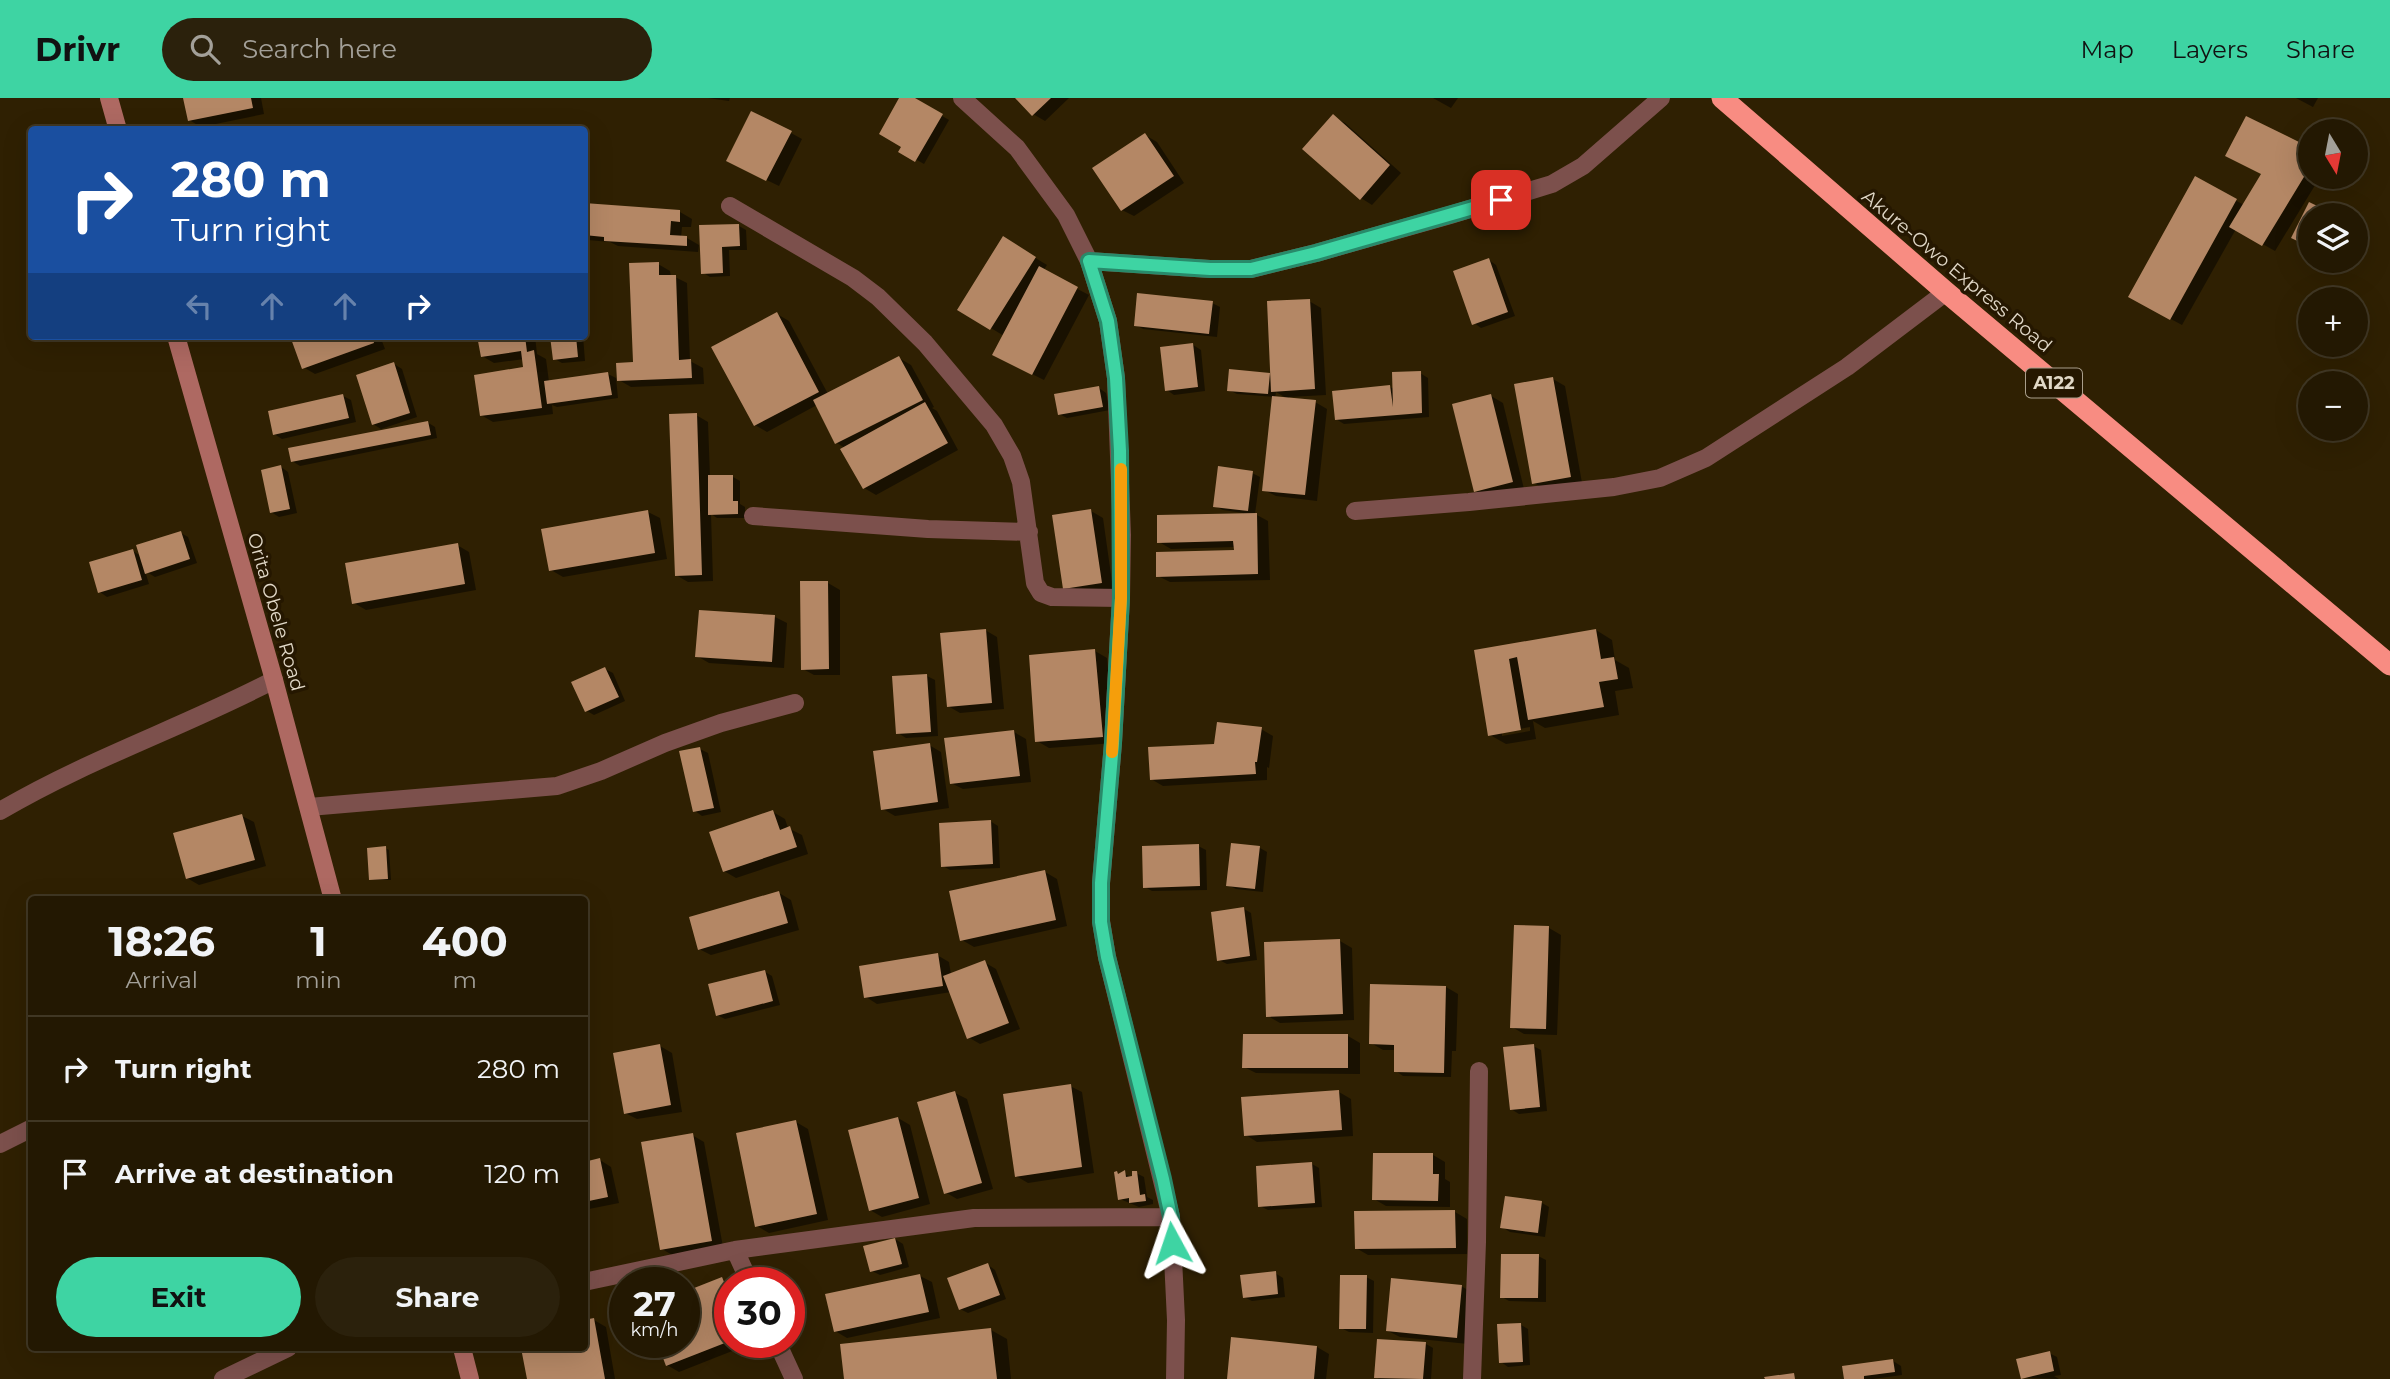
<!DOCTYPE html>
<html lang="en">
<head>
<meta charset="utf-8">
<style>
	:root { --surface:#231802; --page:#2b210c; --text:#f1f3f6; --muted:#a3a099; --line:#403724; --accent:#3ed4a3 }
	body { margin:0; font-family:Montserrat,sans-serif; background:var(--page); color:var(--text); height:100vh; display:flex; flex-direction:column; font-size:26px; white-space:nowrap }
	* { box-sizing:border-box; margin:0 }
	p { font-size:23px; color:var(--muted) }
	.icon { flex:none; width:38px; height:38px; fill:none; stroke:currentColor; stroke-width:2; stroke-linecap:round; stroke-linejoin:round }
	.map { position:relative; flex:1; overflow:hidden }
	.sheet { position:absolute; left:28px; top:798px; width:560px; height:455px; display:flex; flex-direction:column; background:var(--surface); border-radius:7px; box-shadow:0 7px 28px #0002,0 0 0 2px var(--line) }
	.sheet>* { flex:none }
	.top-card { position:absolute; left:28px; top:28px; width:560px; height:214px; border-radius:7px; box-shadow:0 7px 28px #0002,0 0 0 2px var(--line); background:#1a4fa0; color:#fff; overflow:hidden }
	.needle { width:46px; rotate:170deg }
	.fabs { position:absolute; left:2298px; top:21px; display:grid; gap:14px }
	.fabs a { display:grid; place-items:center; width:70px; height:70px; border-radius:50%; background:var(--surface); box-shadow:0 7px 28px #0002,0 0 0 2px var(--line); font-size:35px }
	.speed { position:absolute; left:609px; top:1169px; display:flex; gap:14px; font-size:35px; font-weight:700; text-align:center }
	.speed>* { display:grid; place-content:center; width:91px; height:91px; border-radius:50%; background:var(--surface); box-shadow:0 7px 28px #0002,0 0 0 2px var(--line); line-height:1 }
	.speed small { font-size:18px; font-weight:400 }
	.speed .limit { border:10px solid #d22; background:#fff; color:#111 }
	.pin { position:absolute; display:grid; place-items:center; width:60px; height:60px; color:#fff; margin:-30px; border-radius:14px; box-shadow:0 4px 10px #0006 }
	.me { position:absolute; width:77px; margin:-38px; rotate:355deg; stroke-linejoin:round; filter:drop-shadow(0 0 5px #0008) }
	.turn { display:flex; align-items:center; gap:24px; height:147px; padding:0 28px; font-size:32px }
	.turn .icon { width:91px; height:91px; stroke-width:2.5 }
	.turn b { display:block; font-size:49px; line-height:60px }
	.lanes { display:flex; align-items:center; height:66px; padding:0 28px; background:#0003; justify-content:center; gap:35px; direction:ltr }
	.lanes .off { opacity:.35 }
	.eta { display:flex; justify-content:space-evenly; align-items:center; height:119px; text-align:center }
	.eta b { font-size:42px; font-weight:700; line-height:49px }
	.cta { display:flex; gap:14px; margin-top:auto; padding:14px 28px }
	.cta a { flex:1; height:80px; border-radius:42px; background:var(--accent); color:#111; font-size:28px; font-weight:700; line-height:80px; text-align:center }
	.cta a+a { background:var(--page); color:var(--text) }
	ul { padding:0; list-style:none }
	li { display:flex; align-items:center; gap:21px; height:105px; padding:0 28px; border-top:2px solid var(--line) }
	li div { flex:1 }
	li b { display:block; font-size:26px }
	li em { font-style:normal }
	header { display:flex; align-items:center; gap:42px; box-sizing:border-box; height:98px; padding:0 35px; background:var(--accent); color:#111 }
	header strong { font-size:33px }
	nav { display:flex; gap:38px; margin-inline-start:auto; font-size:24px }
	.search { width:490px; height:63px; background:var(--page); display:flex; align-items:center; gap:18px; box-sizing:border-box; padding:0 24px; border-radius:38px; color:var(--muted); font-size:26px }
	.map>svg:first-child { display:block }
	.shadow { fill:#0007; fill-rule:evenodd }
	.building { fill:#b48765 }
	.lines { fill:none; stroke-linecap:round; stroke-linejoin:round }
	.street { stroke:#7c504c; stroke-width:18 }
	.secondary { stroke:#ae6962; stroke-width:18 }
	.highway { stroke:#f88c82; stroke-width:21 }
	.route-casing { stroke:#288a6a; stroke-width:18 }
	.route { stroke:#3ed4a3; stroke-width:12 }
	.slow { stroke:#f59e0b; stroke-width:12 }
	.labels { text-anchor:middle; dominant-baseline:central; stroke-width:7; stroke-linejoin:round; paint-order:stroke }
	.shield { fill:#251700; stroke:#a99e8b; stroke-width:2 }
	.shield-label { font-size:18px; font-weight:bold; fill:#e1d8c7 }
	.street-label { font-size:19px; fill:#e1d8c7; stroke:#251700 }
</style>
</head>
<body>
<header>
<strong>Drivr</strong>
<div class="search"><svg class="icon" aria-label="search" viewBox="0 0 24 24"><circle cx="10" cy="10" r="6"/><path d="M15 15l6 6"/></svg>Search here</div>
<nav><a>Map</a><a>Layers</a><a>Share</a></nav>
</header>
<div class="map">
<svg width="2390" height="1281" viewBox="0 0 2390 1281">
	<rect width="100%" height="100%" fill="#2f2002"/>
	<path class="shadow" d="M185,0H261L264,16L201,29L189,22Z
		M708,0H730L729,3Z
		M901,0H912L949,22L924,66L901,53L904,48Z
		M1017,0H1069L1045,23L1033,16Z
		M1433,0H1458L1451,10Z
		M2296,0H2318L2313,9Z
		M1333,19L1345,25L1401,75L1372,107L1361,100Z
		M791,35L802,41L779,88L740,69Z
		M1145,37L1157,44L1184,85L1134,118L1122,112Z
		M2298,45L2310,52L2308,56L2310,57V79H2320L2275,153L2236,131L2182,227L2130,199L2196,81L2244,107Z
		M584,107L680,114L692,121L691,129H682L681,140H687L699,147L698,154L618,148L610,144L588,142L584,140Z
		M739,128L746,132L747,152H729L730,178L710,179L702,174L701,129Z
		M1004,141L1047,167L1043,173L1089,197L1044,282L1006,263L1004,238L960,211Z
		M1489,162L1496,167L1515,218L1481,230L1474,225Z
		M658,166L670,173L671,179H675L687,185L690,263L703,270L704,286L631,289L619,282L634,266Z
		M1309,203L1321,210L1326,297L1289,299V301L1315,304L1327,311L1317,403L1276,398L1264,392L1274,299L1237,296L1229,292L1269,277L1272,278ZM1276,294L1288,301L1275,300Z
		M1212,205L1220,209L1217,239L1143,231L1136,227Z
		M777,216L789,223L828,296L899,260L911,267L934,309L932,310L937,313L958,352L876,397L864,390L845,350L837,345L817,307L767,334L755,327Z
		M292,238H380L385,251L315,276L303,269Z
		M479,238H535L537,256L546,261L549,284L608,276L616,280L618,300L557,309L552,307L553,316L493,324L481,317L525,271L524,261L494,265L482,258Z
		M552,238H583L585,263L562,265L555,261Z
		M1193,247L1201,252L1205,293L1174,297L1167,292Z
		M394,266L402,271L417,319L381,331L373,326Z
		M1420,275L1428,280L1429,319L1344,326L1336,321L1390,289L1394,291Z
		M1553,281L1565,288L1582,385L1546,392L1534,385Z
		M1099,290L1106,295L1110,312L1067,320L1059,316Z
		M343,298L351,302L356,324L282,341L274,336Z
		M1491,298L1503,305L1524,391L1488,400L1476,393Z
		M696,317L708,324L710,379H733L740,383V406L745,409V420H717L711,416L713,483L688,484L676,477Z
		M427,324L435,329L437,340L300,368L292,363Z
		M281,369L288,374L297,415L279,419L271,414Z
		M1252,375L1260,379L1255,416L1268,423L1270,482L1170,484L1158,478L1236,454L1235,449L1171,451L1159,444L1243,417V415L1223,412L1215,408Z
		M1091,413L1103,420L1113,491L1076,496L1064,490Z
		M648,414L660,420L667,461L563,479L551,472Z
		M181,435L188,439L197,465L155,479L145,473L149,486L107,499L100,494L133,453L142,459Z
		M457,447L469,454L476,492L366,512L354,505Z
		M828,485L840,492V577H814L803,571Z
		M700,513L775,519L787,525L784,570L709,565L697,558Z
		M985,532L997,539L1004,611L960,615L948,608Z
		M1596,532L1612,542L1615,562L1629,570L1633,590L1615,593L1619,617L1545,630L1533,623L1536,641L1506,646L1490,637L1476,553ZM1530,629V633L1502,638V634Z
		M1095,553L1107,560L1114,645L1049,650L1037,643Z
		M605,571L613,575L625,603L594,617L587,613Z
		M927,578L935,582L938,638L906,640L898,635Z
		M1261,631L1273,638L1269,670L1267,669V682L1163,688L1151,681L1216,647Z
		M1014,634L1026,641L1031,684L963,691L951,685Z
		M929,647L941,654L949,710L895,718L883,711Z
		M700,651L708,655L721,714L702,718L695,713Z
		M773,714L785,721L788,730L802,737L808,756L736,780L724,773Z
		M242,718L254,724L266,768L199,787L187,780Z
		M990,723L998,728L1000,770L950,772L943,768Z
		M1233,747L1260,750L1267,754L1263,794L1236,791L1228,787Z
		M1198,748L1206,752L1207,792L1152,793L1145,789Z
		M385,750L389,752L391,782H374L371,781Z
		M1045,774L1057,781L1067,828L974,849L962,842Z
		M779,795L791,802L799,832L711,857L699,851Z
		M1244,811L1251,815L1257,862L1227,866L1219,862Z
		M1549,830L1561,837L1557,937L1524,936L1512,929Z
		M1340,843L1352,850L1354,922L1280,925L1268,918Z
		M937,857L949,864L951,877L984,864L996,871L1020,931L980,946L968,939L951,894L877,906L866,899Z
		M765,874L772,878L780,907L725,921L717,917Z
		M1446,889L1458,896L1456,953H1452L1451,979L1403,978L1396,973V952H1383L1371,945Z
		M1348,938L1360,945V976L1256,975L1244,969Z
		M660,948L672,955L682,1014L637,1021L625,1015Z
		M1533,948L1541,952L1547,1013L1519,1016L1511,1011Z
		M1070,988L1082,994L1094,1075L1028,1085L1016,1078Z
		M1339,994L1351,1001L1353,1038L1257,1044L1246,1037Z
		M955,995L967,1001L993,1091L957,1101L945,1094Z
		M898,1020L910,1027L930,1106L882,1119L870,1112Z
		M796,1024L808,1031L828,1122L769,1135L757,1128Z
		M692,1037L704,1044L723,1149L674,1158L662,1151Z
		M1433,1057L1445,1064V1081L1450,1084V1109L1386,1108L1374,1101Z
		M600,1062L611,1069L619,1105L584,1112V1065Z
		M1312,1066L1319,1070L1322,1109L1268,1112L1260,1108Z
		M1136,1075L1144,1079L1147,1099L1153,1102V1106L1139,1109L1120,1101L1125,1076L1134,1081Z
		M1507,1100L1542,1105L1549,1109L1545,1139L1510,1134L1502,1129Z
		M1455,1114L1467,1121V1156L1368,1157L1356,1150Z
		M895,1141L903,1146L909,1169L880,1177L872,1173Z
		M1538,1158L1546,1162V1204L1509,1203L1502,1199Z
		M988,1167L995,1172L1006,1201L968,1215L960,1211Z
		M1275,1175L1283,1180L1285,1199L1252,1203L1244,1199Z
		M920,1178L932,1184L940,1220L847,1240L835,1233Z
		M1366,1179L1374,1183L1373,1235L1349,1234L1341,1230Z
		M722,1181L730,1185V1244H755L679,1274L667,1267L684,1244Z
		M1461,1188L1473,1195L1468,1246L1400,1239L1388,1233Z
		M594,1222L606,1229L615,1281H529L523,1250H584Z
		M1521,1227L1528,1231L1530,1267L1508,1269L1501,1264Z
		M991,1232L1007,1241L1011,1281H845Z
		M1426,1246L1433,1250L1431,1281H1379L1376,1279Z
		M1317,1249L1329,1256L1326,1281H1229Z
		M2049,1255L2057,1259L2061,1277L2054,1278L2059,1281L2022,1280Z
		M1893,1263L1901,1268L1902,1277L1873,1281H1846Z"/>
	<path class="building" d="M183,0H251L253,10L188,23Z
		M899,0H915L943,16L915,64L898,54L901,49L879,36Z
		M1015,0H1051L1032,18Z
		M751,13L792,33L766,83L726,63Z
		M1333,16L1390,67L1360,102L1302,51Z
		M2246,18L2299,44L2297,48L2310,55V69L2262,148L2229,129L2261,76L2225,58Z
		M1145,35L1174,78L1121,113L1092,70Z
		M2195,78L2237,101L2170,222L2128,199Z
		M2309,104L2336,117H2310V149L2291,140Z
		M584,105L680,112V124L671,123L670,137L687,138V148L604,143V139L584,137Z
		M739,126L740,148L722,149L723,175L701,176L699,127Z
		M1003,138L1036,159L990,232L957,212Z
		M1489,160L1508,214L1472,227L1453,173Z
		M659,164V177H676L679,262L691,261L692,280L617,283L616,265L633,264L629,165Z
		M1039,168L1078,189L1032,277L992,257Z
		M1137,195L1213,203L1209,236L1134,228Z
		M1310,201L1315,291L1271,294L1267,203Z
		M777,214L819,294L754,328L711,249Z
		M290,238H372L374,245L302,271Z
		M477,238H525L527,254L534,252L542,310L480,318L474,277L523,269L521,253L481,259Z
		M550,238H576L578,259L553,262Z
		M1193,245L1198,289L1165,293L1160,249Z
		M899,258L923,302L835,346L813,302Z
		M394,264L410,315L372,327L356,277Z
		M1229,271L1270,275L1268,296L1227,293Z
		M1421,273L1422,315L1335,322L1332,293L1390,287L1393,309L1392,274Z
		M608,274L612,297L547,306L544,283Z
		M1553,279L1571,379L1532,386L1514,286Z
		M1099,288L1103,309L1058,317L1054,296Z
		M343,296L349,320L273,337L268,313Z
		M1491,296L1513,384L1474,394L1452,306Z
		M1272,298L1316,302L1305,397L1262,393Z
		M925,304L948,345L863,391L840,351Z
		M697,315L702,477L675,478L669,316Z
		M428,323L431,337L291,364L288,350Z
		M281,367L290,411L270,415L261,372Z
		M1218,368L1253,373L1248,413L1213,409Z
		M708,377H733V403H738V416L708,417Z
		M1091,411L1102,485L1063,491L1052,417Z
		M648,412L655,455L549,473L541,431Z
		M1257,415L1258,476L1156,479V454L1234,452L1233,443L1157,445V417Z
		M181,433L190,461L145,476L136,447Z
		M458,445L465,486L352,506L345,465Z
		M133,451L142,482L98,495L89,464Z
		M800,483H828L829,571L801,572Z
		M699,512L775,517L772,564L695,559Z
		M986,531L992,605L947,609L940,535Z
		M1596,531L1601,561L1614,559L1618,581L1599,584L1604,609L1528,622L1517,559L1509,561L1521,632L1488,638L1474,552Z
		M1095,551L1103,639L1035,644L1029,557Z
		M605,569L619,599L585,614L571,584Z
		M927,576L931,634L896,636L892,578Z
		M1217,624L1262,629L1257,664H1255L1256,676L1150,682L1148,649L1214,646Z
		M1014,632L1020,678L950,686L944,640Z
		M930,645L938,704L881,712L873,653Z
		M700,649L714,710L693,714L679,653Z
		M773,712L780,732L790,728L797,749L723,774L709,734Z
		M242,716L255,762L186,781L173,735Z
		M991,722L993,766L941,769L939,725Z
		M1231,745L1260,748L1255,791L1226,788Z
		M1199,746L1200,788L1143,790L1142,748Z
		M386,748L388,781L369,782L367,750Z
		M1045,772L1056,822L960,843L949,793Z
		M779,793L788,825L698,852L689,819Z
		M1244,809L1250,858L1217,863L1211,814Z
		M1514,827L1549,828L1546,931L1510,930Z
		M1340,841L1343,916L1266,919L1264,844Z
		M938,855L943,888L864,900L859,868Z
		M985,862L1009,925L967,941L943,878Z
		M765,872L773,903L716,918L708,886Z
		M1370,886L1446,888L1444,975L1394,974V947L1369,946Z
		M1243,936H1348V970H1242Z
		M660,946L671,1007L624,1016L613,955Z
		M1534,946L1540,1009L1510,1012L1503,949Z
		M1071,986L1082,1069L1015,1079L1003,996Z
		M1339,992L1342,1032L1244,1038L1241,999Z
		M955,993L982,1085L944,1096L917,1004Z
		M898,1019L919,1100L869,1113L848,1032Z
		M796,1022L817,1116L755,1129L736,1035Z
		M693,1035L712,1143L660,1152L641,1044Z
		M1373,1055H1433V1076H1439L1438,1103L1372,1102Z
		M600,1060L608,1099L584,1104V1064Z
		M1312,1064L1315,1105L1258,1109L1256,1068Z
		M1125,1072L1126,1079L1132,1078V1073H1137L1140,1097L1145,1096L1146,1103L1129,1105V1100L1118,1102L1114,1074L1117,1073L1118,1076Z
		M1505,1098L1542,1103L1538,1135L1500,1130Z
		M1455,1112L1456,1150L1355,1151L1354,1113Z
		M895,1140L902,1166L870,1174L863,1148Z
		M1501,1156H1539L1538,1200H1500Z
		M988,1165L1000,1197L959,1212L947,1180Z
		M1276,1173L1278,1196L1243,1200L1240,1177Z
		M920,1176L929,1214L834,1234L825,1196Z
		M1340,1177H1367L1366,1231H1339Z
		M722,1179L730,1198V1243L666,1268L657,1244H684V1194Z
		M1391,1180L1462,1187L1457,1240L1386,1233Z
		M594,1220L605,1281H527L521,1250H584V1222Z
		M1521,1225L1523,1264L1499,1265L1497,1226Z
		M991,1230L997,1281H844L840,1246Z
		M1231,1239L1317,1248L1314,1281H1227Z
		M1377,1241L1426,1244L1423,1281L1374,1280Z
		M2050,1253L2054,1273L2021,1281L2016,1261Z
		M1893,1261L1895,1274L1864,1278V1281H1844L1842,1268Z
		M1794,1275L1795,1281H1765L1764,1279Z"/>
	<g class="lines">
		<path class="street" d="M962,0L1017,50L1066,117L1089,163L1108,223L1116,280L1122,437L1121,500L1113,645L1101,785V823L1107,859L1171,1119L1176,1222L1175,1281
			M730,108L853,180L878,199L925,245L994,327L1012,358L1021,384L1035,485L1041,495L1052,499L1121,500
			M1089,163L1210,171H1251L1316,155L1450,117L1552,86L1583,68L1661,0
			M1355,413L1469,404L1614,389L1660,380L1706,360L1847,269L1946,194
			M753,418L928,431L1029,434
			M309,709L557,688L601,673L665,645L721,625L795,605
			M0,713C88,661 184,629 274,582
			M0,1046L32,1030
			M735,1152L750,1185
			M584,1184L735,1152L974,1120L1171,1119
			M777,1244L794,1281
			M223,1281L288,1250
			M1472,1281L1477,1144L1479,973"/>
		<path class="secondary" d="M109,0L118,32
			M176,238L274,582L333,802
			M462,1250L470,1281"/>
		<path class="highway" d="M1722,0L1946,194L2390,567"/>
	</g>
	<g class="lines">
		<g class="route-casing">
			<path id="route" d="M1172,1145L1171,1119L1163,1081L1107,859L1101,824V785L1113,645L1121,500L1120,353L1116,280L1108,223L1089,163L1210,171H1251L1316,155L1501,102"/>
		</g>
		<use href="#route" class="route"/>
		<path class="slow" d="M1112,654L1121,500V371"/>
	</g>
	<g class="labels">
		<rect class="shield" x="2026" y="270.5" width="56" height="29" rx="5"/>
		<g class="shield-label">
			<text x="2054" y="285">A122</text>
		</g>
		<g class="street-label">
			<text transform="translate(1957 173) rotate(40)">Akure-Owo Express Road</text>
			<text transform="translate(276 514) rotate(74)">Orita Obele Road</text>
		</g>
	</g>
</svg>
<div class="fabs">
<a><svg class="needle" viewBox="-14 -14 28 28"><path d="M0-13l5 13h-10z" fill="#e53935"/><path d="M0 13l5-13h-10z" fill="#a3a099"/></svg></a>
<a><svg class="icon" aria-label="layers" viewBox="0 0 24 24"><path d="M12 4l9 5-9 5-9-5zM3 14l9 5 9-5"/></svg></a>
<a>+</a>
<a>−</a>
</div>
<div class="speed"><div>27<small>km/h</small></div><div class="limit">30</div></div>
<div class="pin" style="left:1501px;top:102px;background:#d93025"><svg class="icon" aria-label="arrive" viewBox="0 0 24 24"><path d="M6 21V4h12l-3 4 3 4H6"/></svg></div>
<svg class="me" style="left:1172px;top:1145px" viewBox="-20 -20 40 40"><path d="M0-17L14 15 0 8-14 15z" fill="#3ed4a3" stroke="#fff" stroke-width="4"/></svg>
<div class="top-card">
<div class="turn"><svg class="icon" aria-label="right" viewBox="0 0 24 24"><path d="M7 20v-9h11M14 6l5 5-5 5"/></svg><div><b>280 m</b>Turn right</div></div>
<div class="lanes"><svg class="icon off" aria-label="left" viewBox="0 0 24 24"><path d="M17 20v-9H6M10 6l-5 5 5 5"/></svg><svg class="icon off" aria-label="ahead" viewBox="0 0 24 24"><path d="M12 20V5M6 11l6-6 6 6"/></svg><svg class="icon off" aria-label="ahead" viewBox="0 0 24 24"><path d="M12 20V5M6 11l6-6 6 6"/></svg><svg class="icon" aria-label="right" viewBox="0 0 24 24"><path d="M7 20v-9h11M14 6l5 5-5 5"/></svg></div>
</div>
<section class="sheet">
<div class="eta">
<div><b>18:26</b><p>Arrival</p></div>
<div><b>1</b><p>min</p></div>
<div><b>400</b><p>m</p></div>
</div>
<ul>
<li><svg class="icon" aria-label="right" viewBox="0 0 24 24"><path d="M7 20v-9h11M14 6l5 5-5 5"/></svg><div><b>Turn right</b></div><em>280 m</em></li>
<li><svg class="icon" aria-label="arrive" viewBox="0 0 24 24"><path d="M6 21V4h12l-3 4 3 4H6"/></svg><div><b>Arrive at destination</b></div><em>120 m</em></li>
</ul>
<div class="cta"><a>Exit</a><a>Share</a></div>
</section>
</div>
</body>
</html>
